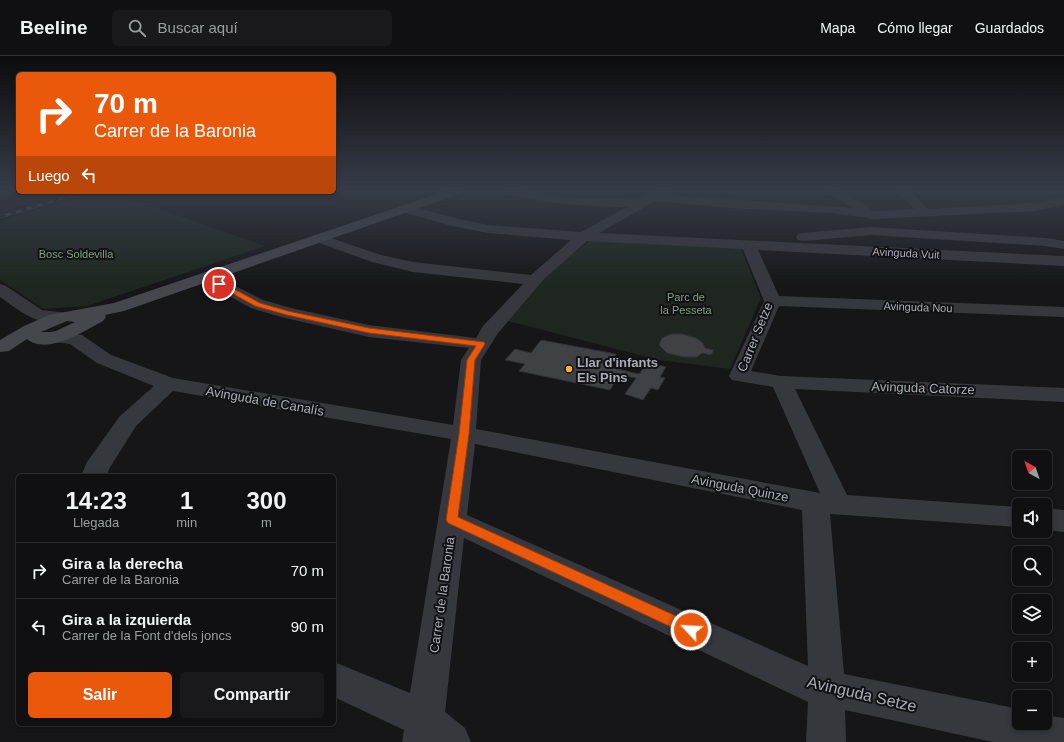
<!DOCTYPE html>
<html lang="es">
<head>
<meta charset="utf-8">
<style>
	:root { --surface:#101012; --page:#19191b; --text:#f1f3f6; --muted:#9c9d9f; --line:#303032; --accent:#ea580c }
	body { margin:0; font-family:Arial,sans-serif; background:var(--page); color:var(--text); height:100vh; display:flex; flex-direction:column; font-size:15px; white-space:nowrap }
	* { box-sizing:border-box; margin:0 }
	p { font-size:13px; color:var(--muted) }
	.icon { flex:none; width:22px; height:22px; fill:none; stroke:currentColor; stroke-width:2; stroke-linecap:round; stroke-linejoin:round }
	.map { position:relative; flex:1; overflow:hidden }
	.sheet { position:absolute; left:16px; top:418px; width:320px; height:252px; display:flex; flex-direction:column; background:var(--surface); border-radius:6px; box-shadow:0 2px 6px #0003,0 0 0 1px var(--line) }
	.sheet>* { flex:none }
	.banner { position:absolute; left:16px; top:16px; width:320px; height:122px; border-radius:6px; box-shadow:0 2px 6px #0003,0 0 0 1px var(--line); background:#ea580c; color:#fff; overflow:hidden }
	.needle { width:26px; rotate:320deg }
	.fabs { position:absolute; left:1012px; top:394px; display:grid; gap:8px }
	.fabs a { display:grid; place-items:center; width:40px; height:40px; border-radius:6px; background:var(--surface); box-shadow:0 2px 6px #0003,0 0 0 1px var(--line); font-size:20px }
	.pin { position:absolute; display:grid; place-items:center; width:34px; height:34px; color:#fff; margin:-17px; border:2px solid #fff; border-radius:50%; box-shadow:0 1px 4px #0007 }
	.me { position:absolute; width:44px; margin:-22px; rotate:295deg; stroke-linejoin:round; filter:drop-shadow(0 0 3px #0008) }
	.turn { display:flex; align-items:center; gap:14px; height:84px; padding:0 12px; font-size:18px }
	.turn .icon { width:52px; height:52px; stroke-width:2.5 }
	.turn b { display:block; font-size:28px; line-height:34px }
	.then { display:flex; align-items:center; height:38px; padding:0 12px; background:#0003; gap:8px; font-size:15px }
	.eta { display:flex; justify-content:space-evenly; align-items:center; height:68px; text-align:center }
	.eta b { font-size:24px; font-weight:700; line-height:28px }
	.cta { display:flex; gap:8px; margin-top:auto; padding:8px 12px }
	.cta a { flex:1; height:46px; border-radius:6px; background:var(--accent); color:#fff; font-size:16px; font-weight:700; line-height:46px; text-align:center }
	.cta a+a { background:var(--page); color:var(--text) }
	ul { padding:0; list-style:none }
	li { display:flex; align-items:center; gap:12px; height:56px; padding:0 12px; border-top:1px solid var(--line) }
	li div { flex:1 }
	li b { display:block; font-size:15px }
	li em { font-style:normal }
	header { display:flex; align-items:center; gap:24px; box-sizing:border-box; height:56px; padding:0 20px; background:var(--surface); border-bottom:1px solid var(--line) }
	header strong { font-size:19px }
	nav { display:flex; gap:22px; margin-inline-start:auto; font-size:14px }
	.search { width:280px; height:36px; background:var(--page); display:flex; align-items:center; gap:10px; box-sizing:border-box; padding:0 14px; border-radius:6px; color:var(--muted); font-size:15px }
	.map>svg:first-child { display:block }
	.green { fill:#1e261f }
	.building { fill:#404145; stroke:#303034 }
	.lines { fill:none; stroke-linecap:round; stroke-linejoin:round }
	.minor { fill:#37383d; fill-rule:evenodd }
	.secondary { fill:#45474d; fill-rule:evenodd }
	.rail-casing { stroke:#4a4c52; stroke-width:3 }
	.rail { stroke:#111113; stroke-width:2; stroke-dasharray:5.5; stroke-linecap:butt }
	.route { fill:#ea580c; stroke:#983908 }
	.poi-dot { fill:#f2b134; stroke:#111113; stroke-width:1.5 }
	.labels { text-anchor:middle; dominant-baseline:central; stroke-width:4; stroke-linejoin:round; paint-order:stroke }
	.far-street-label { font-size:11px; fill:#a8adb8; stroke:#111113 }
	.far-park-label { font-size:11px; fill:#7fa381; stroke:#111113 }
	.street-label { font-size:13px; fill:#a8adb8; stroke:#111113 }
	.poi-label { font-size:13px; font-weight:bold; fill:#a8adb8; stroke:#111113; text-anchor:start }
	.near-street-label { font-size:16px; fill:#a8adb8; stroke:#111113 }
</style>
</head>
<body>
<header>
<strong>Beeline</strong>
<div class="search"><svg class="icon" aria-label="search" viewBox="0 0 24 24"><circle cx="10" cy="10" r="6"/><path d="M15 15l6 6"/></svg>Buscar aquí</div>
<nav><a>Mapa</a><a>Cómo llegar</a><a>Guardados</a></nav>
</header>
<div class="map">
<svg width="1064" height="686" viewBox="0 0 1064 686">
	<rect width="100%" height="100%" fill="#161618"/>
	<path class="green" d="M96,136H110L265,190L87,250L44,253L0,224V165Z
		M592,183L732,190L741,193L761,242L730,313L659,304L504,264L552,213Z"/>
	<path class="building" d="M671,278H682L696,282L703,287L705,292L714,294L711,299L702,297L697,301H683L667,297L659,289L662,282Z
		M541,284L616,298L609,311L639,318L648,306L666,311L660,321L665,322L658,334L651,332L643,344L625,338L636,322L619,319L610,334L519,315L525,308L505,304L515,293L531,297Z"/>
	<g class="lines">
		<path class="minor" d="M502,135H523L574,142L640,143L657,135H673L668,139L853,152L825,135H840L868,150L869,154L875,155L914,153L897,135H910L928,153L1034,147L1064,141V149L1034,155L875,163L832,157L730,152L655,145L599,177L1064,200V210L758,194L779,240L1064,251V261L779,250L751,315L781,320L1064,332V346L795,333L847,439L1019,451V471L830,458L844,618L1019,653V667H1045V659L1064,662V686H993L845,654L846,686H806L808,646L464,482L445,656L465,672L471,686H402L404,674L334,641V606L410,637L451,383L173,335L136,370L109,413L107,420H81L87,406L120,360L154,330L97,307L70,288L47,285L45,281L47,277L54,275L82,279L111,299L173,322L453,369L461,304L469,292L369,281L281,261L251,252L200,224L198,221L200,218H212L263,244L291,252L369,269L476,282L483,270L523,228L413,216L372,206L314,185L312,182L314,179L319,178L381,199L413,206L531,219L571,184L488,177L452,170L403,156L401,153L407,149L458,163L488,169L581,176L627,151C585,151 545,148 504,137ZM587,185L743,193L764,245L729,320L732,324L773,331L820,437L476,373L481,304L498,277L545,222ZM475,388L802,454L808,610L467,459Z
			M871,171L1046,182L1064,185V193L1046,190L871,179L803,185L798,184L796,181L798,178L803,177Z
			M0,228L6,230L42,254L67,257L70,261L67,265C39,272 21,256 0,241Z
			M1045,452L1064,454V476L1045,474Z"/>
		<path class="secondary" d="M446,135H464L462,137L124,255L105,259L106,261L103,265C86,274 47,300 27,283L9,295L0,296V284L24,270L49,259L114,247ZM67,265L75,266L54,276H41Z"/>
		<g class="rail-casing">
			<path id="rail" d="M0,161L83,136"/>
		</g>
		<use href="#rail" class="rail"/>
	</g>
	<linearGradient id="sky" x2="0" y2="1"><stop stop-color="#0c0c0d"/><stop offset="0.58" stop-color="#363c48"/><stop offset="1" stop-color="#363c48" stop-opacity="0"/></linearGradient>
	<rect width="1064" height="231" fill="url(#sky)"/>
	<path class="route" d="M217,226H221L260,247L288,255L369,272L484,286L485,288L475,304L469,378L458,461L696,569L698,574L696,578L691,580L686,578L448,467L446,464L459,378L467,304L476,290L369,277L287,259L255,250L217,229Z"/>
	<circle class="poi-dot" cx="569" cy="313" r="4"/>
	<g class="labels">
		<g class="far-street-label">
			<text transform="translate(906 197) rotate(3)">Avinguda Vuit</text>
			<text transform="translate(918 251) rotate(2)">Avinguda Nou</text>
		</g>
		<g class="far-park-label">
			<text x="76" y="198">Bosc Soldevilla</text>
			<text x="686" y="241">Parc de<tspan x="686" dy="13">la Pesseta</tspan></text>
		</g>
		<g class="street-label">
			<text transform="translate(755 281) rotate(-68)">Carrer Setze</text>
			<text transform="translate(923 332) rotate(2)">Avinguda Catorze</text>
			<text transform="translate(265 345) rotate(10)">Avinguda de Canalís</text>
			<text transform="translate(740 432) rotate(11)">Avinguda Quinze</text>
			<text transform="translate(442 539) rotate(-82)">Carrer de la Baronia</text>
		</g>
		<g class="poi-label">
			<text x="577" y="306">Llar d'infants<tspan x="577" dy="15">Els Pins</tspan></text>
		</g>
		<g class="near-street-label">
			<text transform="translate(862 638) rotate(13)">Avinguda Setze</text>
		</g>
	</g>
</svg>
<div class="fabs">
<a><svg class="needle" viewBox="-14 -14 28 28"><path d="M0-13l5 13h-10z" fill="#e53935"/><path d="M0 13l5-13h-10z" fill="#9c9d9f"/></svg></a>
<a><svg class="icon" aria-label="sound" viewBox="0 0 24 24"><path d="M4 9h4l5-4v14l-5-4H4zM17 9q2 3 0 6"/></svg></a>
<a><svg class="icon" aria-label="search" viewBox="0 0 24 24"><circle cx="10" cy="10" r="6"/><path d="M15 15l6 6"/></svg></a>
<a><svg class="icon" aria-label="layers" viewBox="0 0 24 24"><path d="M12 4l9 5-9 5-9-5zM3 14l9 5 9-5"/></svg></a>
<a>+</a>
<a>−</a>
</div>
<div class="pin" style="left:219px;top:228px;background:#d93025"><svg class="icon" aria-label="arrive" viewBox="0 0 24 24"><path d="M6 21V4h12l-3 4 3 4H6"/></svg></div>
<svg class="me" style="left:691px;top:574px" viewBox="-20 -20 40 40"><circle r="17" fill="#ea580c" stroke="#fff" stroke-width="3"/><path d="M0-11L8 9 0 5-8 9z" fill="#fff"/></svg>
<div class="banner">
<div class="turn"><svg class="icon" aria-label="right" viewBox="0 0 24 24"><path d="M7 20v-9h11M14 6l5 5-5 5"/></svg><div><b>70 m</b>Carrer de la Baronia</div></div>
<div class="then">Luego<svg class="icon" aria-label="left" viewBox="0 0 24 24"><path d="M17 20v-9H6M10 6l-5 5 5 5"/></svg></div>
</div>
<section class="sheet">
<div class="eta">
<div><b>14:23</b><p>Llegada</p></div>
<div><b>1</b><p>min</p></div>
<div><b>300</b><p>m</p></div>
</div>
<ul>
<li><svg class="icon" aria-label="right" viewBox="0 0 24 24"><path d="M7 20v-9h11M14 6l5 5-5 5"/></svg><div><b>Gira a la derecha</b><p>Carrer de la Baronia</p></div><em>70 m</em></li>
<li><svg class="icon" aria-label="left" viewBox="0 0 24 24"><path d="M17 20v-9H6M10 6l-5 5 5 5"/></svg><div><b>Gira a la izquierda</b><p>Carrer de la Font d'dels joncs</p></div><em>90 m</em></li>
</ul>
<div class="cta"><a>Salir</a><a>Compartir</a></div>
</section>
</div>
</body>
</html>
